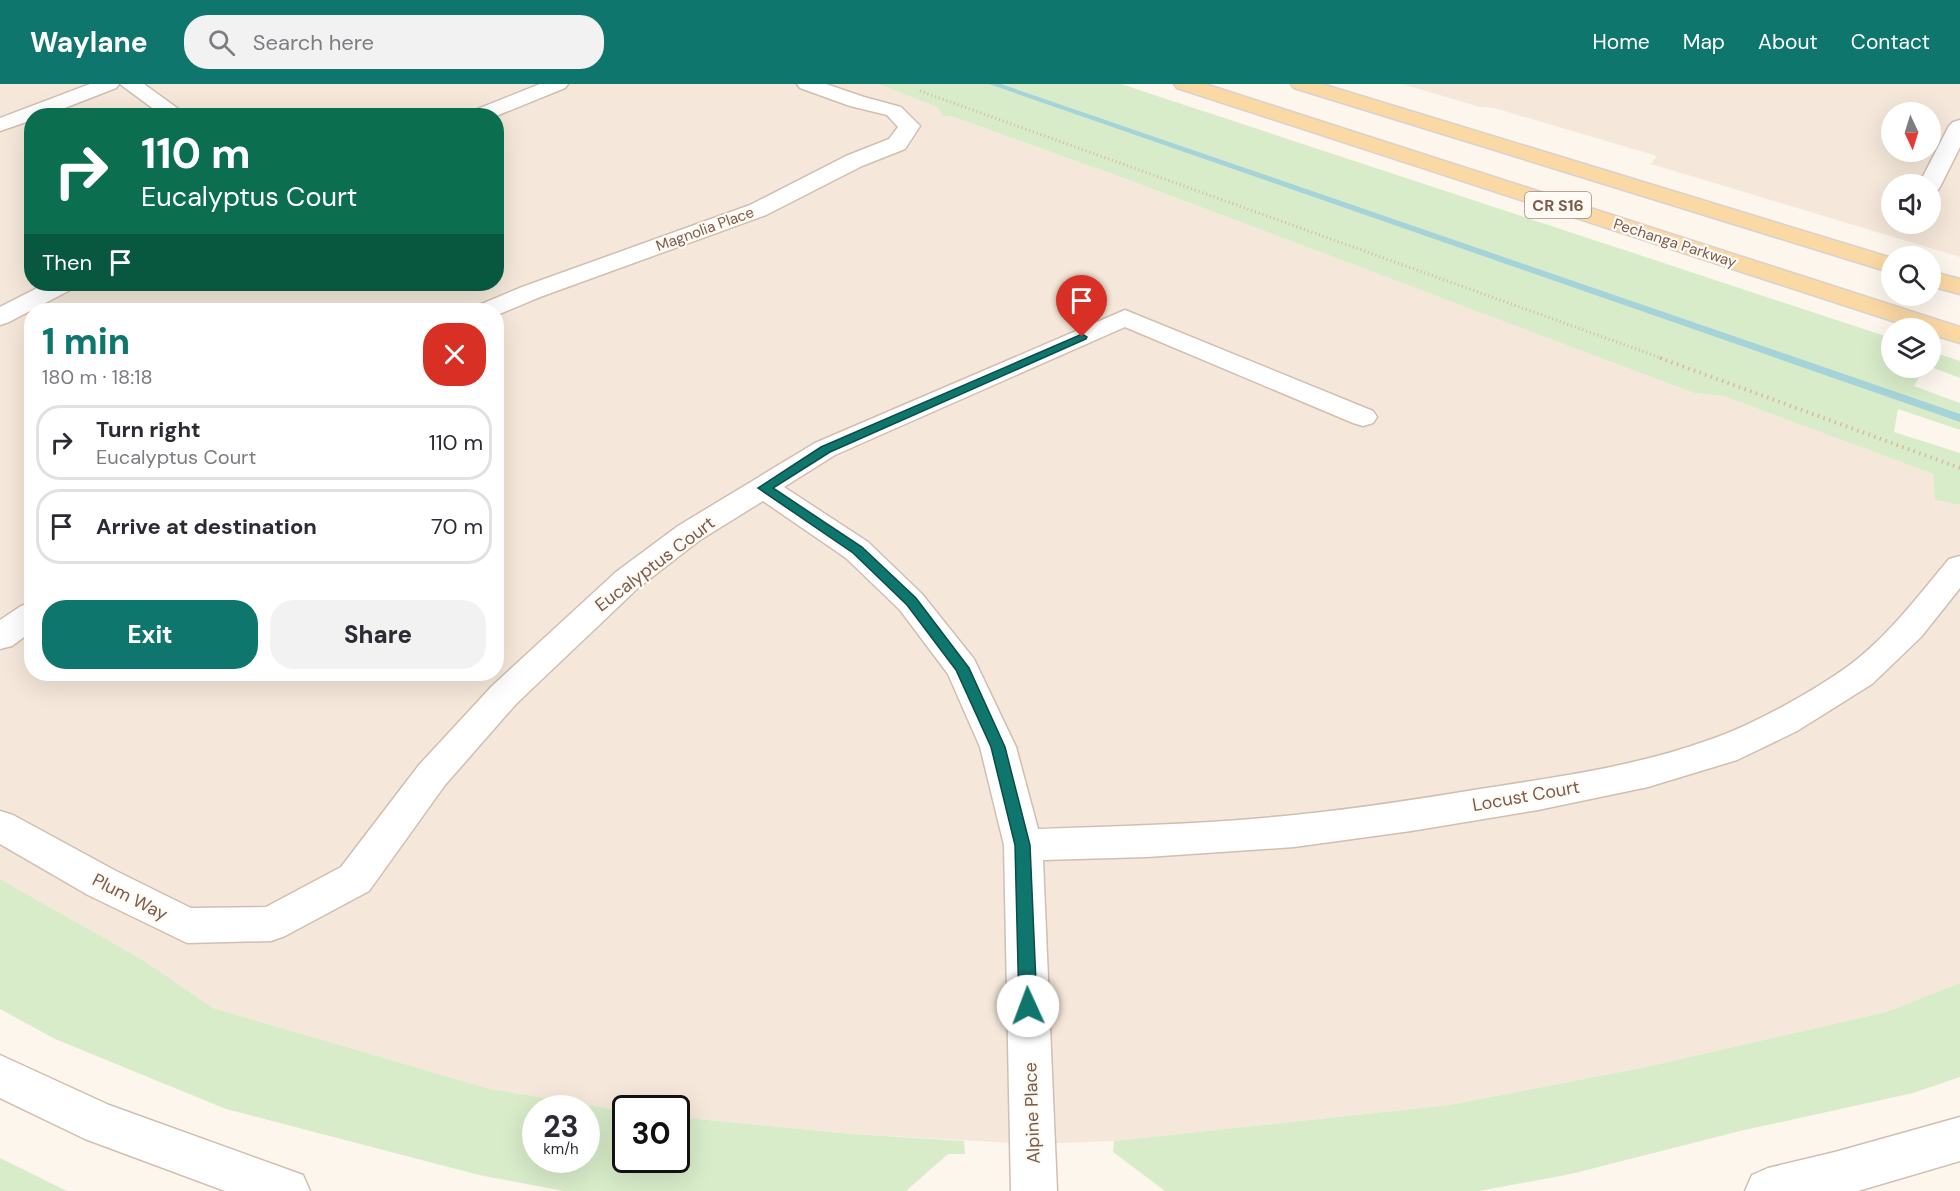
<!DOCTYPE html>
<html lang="en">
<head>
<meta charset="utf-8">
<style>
	:root { --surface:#fff; --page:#f2f2f3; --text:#2b2b33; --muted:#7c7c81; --line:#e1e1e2; --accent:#0f766e }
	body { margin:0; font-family:"DM Sans",sans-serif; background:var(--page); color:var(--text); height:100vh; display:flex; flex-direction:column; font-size:22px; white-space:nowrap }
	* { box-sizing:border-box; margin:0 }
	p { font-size:20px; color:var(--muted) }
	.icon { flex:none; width:33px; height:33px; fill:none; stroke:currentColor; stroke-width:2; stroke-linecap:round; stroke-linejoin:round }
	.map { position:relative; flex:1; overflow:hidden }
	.sheet { position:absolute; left:24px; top:219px; width:480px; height:378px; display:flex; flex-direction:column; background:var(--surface); border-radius:24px; box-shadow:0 6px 24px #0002 }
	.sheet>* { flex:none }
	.top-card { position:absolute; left:24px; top:24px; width:480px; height:183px; border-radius:24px; box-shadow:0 6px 24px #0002; background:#0b6e4f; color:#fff; overflow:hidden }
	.needle { width:39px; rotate:176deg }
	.buttons { position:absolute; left:1881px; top:18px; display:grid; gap:12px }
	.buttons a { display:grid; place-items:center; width:60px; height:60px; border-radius:50%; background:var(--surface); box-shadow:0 6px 24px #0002; font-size:30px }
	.speed { position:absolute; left:522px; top:1011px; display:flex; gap:12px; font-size:30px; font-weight:700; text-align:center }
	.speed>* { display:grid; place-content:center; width:78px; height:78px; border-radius:50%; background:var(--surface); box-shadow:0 6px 24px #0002; line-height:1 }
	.speed small { font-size:15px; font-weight:400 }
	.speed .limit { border:3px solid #111; border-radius:9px; background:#fff; color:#111 }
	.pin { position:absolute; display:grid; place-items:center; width:51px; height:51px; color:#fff; margin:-62px -26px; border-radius:50% 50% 50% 0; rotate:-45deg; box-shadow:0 0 6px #0007 }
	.pin .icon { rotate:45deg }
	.me { position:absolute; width:66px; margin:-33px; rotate:358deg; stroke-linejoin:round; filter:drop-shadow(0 0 4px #0008) }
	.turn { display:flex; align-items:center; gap:21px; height:126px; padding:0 18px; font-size:27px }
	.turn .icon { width:78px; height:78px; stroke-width:2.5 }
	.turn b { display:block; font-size:42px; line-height:51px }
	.then { display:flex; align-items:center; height:57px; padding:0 18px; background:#0003; gap:12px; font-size:22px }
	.round { display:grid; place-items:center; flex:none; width:63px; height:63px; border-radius:24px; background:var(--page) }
	.summary { display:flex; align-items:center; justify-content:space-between; height:102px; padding:0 18px }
	h1 { font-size:36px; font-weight:800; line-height:45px; color:var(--accent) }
	.action { display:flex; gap:12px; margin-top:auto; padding:12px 18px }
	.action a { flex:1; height:69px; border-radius:24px; background:var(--accent); color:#fff; font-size:24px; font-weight:800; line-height:69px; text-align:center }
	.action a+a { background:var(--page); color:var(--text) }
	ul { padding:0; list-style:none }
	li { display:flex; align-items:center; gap:18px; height:75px; margin:0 12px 9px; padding:0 6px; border:3px solid var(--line); border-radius:24px }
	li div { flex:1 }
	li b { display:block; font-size:22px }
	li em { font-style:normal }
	header { display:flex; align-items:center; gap:36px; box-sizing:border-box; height:84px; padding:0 30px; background:var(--accent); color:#fff }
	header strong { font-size:28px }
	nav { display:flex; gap:33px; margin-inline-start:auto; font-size:21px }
	.search { width:420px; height:54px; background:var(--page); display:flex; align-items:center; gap:15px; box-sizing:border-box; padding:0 21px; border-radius:24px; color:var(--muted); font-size:22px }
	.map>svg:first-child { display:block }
	.residential { fill:#f5e8da; fill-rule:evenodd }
	.green { fill:#d8ecc9; fill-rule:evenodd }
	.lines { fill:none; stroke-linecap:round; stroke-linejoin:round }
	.stream { fill:#a5d3da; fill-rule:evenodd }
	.minor-casing { stroke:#d1beb0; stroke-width:3 }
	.tertiary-casing { stroke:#d1beb0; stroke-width:3 }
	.primary-casing { stroke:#dad1cd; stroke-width:3 }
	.path-far1 { stroke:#d9b8a5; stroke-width:3; stroke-dasharray:1 3; stroke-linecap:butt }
	.path { stroke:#d9b8a5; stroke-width:4; stroke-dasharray:1.5 4.5; stroke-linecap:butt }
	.minor { fill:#fff; fill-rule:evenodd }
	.tertiary { fill:#fff; fill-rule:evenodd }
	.primary { fill:#fbd9a5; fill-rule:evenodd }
	.route { fill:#0f766e; stroke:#0a4d48; stroke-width:1.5 }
	.labels { text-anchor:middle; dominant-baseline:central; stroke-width:4.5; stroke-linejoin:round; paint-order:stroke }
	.far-street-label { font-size:15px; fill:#7a5c4d; stroke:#fffaf3 }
	.shield { fill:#fffaf3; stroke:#a28b7f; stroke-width:1.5 }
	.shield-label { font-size:16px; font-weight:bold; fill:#7a5c4d }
	.street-label { font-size:18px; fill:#7a5c4d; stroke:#fffaf3 }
</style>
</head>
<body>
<header>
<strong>Waylane</strong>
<div class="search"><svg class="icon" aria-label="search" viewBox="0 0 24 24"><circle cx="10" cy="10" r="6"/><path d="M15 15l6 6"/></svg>Search here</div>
<nav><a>Home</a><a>Map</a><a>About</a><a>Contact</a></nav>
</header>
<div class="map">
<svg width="1960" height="1107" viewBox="0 0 1960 1107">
	<rect width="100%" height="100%" fill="#fdf6ec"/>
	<path class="residential" d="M0,0H878L937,23L943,32H951L1126,95L1694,309L1724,312L1933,390L1935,416L1960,421V899L1886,928L1646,983L1449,1021L1114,1057L1033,1060L852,1050L677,1033L676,1024H626L625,1027L490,1005L213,924L143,876L0,795ZM32,32H496V200H32ZM32,226H496V590H32Z
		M1402,0H1960V173L1651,80L1657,72L1494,24L1480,23ZM1892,28H1930V68H1892ZM1892,100H1930V140H1892Z"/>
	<path class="green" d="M878,0H1121L1891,254L1892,284H1924L1914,302L1960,319V346L1898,325L1894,348L1960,369V421L1935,416L1933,390L1724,312L1694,309L1126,95L951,32H943L937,23Z
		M1930,267L1960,277V294L1931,283Z
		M0,795L143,876L213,924L490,1005L625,1027L626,1076H676L677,1033L852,1050L964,1057L965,1070H948L906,1107H564L479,1091L226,1025L55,955L0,925ZM536,1024H586V1076H536Z
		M1960,899V993L1913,1009L1740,1047L1571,1090L1479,1107H1165L1113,1068L1114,1057L1449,1021L1646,983L1886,928Z
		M0,1074L63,1105L68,1107H0Z"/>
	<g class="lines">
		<path class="stream" d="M989,0H1001L1960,330V338Z"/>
		<g class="minor-casing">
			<path id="minor" d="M90,0H119L116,4L44,32H32V36L0,47V34Z
				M120,0H144L188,32H163Z
				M540,0H568L565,4L496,32H467L470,28Z
				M797,0H826L864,13L901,23L920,42L905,65L862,82L766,131L540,213L497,231L496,226H476L479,221L522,203L750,121L846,72L889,55L898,43L887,31L850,22L800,4Z
				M1960,36V63L1941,101L1938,106L1930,108V100H1919L1949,42L1953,38Z
				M45,200H75L72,205L9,238L0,241V223Z
				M1125,226L1373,327L1377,333L1373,339L1363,342L1353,339L1125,243L835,371L784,403L868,458L922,510L974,575L1016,663L1038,745C1123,742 1209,740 1294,731C1357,725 1419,715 1480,705C1558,693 1638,682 1712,655C1755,640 1810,609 1847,583C1887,554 1918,512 1949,475L1960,472V504L1921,553L1872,600L1797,647L1737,676L1648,703L1538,726L1411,747L1294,763L1147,773L1043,776L1057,1107H1011L1004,761L980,663L948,590L900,526L846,474L763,417L700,456L638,504L516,620L445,701L369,807L285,852L271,857L187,859L88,811L0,760V727L13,731L116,787L191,824L266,823L341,783L419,681L492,602L616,488L678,442L815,359Z
				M32,518V547L12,562L0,565V536L21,522Z"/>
		</g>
		<g class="tertiary-casing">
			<path id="tertiary" d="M0,971L109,1021L303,1091L310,1107H225L85,1055L0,1014Z
				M1960,1033V1077L1858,1107H1745L1752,1091L1768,1084L1835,1068Z"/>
		</g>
		<g class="primary-casing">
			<path id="primary" d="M1174,0H1205L1960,243V259L1930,250V244H1914L1177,4Z
				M1291,0H1322L1892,174V189L1294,4Z
				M1930,187L1960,195V210L1930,202Z"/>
		</g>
		<path class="path-far1" d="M920,7L1664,275"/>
		<path class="path" d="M1660,274L1960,384"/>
		<use href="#minor" class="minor"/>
		<use href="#tertiary" class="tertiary"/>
		<use href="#primary" class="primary"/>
	</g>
	<path class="route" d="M1082,250L1087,253L1086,255L830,368L773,404L862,463L916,514L969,584L1005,663L1030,761L1037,922L1034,928L1028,930L1022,928L1019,922L1015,761L991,663L956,586L907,521L853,469L758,404L821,363Z"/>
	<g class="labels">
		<g class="far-street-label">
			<text transform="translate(705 145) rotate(-20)">Magnolia Place</text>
			<text transform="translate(1675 159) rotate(18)">Pechanga Parkway</text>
		</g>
		<rect class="shield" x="1525" y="108" width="66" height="26" rx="4.5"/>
		<g class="shield-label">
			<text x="1558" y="121">CR S16</text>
		</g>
		<g class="street-label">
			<text transform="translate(655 480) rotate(-37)">Eucalyptus Court</text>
			<text transform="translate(1526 712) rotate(-10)">Locust Court</text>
			<text transform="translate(130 813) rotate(27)">Plum Way</text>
			<text transform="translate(1032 1029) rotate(-92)">Alpine Place</text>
		</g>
	</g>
</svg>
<div class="buttons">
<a><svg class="needle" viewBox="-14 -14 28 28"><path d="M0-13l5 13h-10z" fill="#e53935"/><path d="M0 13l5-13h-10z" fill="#7c7c81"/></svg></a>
<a><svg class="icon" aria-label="sound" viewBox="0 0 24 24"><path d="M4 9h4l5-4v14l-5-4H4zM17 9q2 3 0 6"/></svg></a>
<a><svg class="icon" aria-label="search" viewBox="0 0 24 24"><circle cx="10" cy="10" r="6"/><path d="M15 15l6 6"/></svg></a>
<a><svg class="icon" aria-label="layers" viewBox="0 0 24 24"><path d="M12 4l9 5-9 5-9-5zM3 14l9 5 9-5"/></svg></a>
</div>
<div class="speed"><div>23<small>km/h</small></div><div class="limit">30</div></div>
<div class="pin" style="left:1082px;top:253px;background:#d93025"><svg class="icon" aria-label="arrive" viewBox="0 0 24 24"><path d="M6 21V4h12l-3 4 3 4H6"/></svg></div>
<svg class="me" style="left:1028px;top:922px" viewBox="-20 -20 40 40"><circle r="19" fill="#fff"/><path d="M0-13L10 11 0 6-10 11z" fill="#0f766e"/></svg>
<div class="top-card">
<div class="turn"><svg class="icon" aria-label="right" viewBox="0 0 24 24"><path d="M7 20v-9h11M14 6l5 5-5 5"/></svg><div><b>110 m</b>Eucalyptus Court</div></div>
<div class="then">Then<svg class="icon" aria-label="arrive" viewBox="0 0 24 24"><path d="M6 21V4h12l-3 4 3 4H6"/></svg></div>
</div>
<section class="sheet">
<div class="summary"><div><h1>1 min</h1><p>180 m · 18:18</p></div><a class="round" style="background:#d93025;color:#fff"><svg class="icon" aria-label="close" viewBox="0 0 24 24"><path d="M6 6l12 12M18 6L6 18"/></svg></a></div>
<ul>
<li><svg class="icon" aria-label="right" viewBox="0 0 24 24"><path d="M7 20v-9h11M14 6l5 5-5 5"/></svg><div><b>Turn right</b><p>Eucalyptus Court</p></div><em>110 m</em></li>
<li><svg class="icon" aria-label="arrive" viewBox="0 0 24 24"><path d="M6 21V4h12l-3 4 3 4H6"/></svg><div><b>Arrive at destination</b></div><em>70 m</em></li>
</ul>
<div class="action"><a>Exit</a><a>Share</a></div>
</section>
</div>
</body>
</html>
